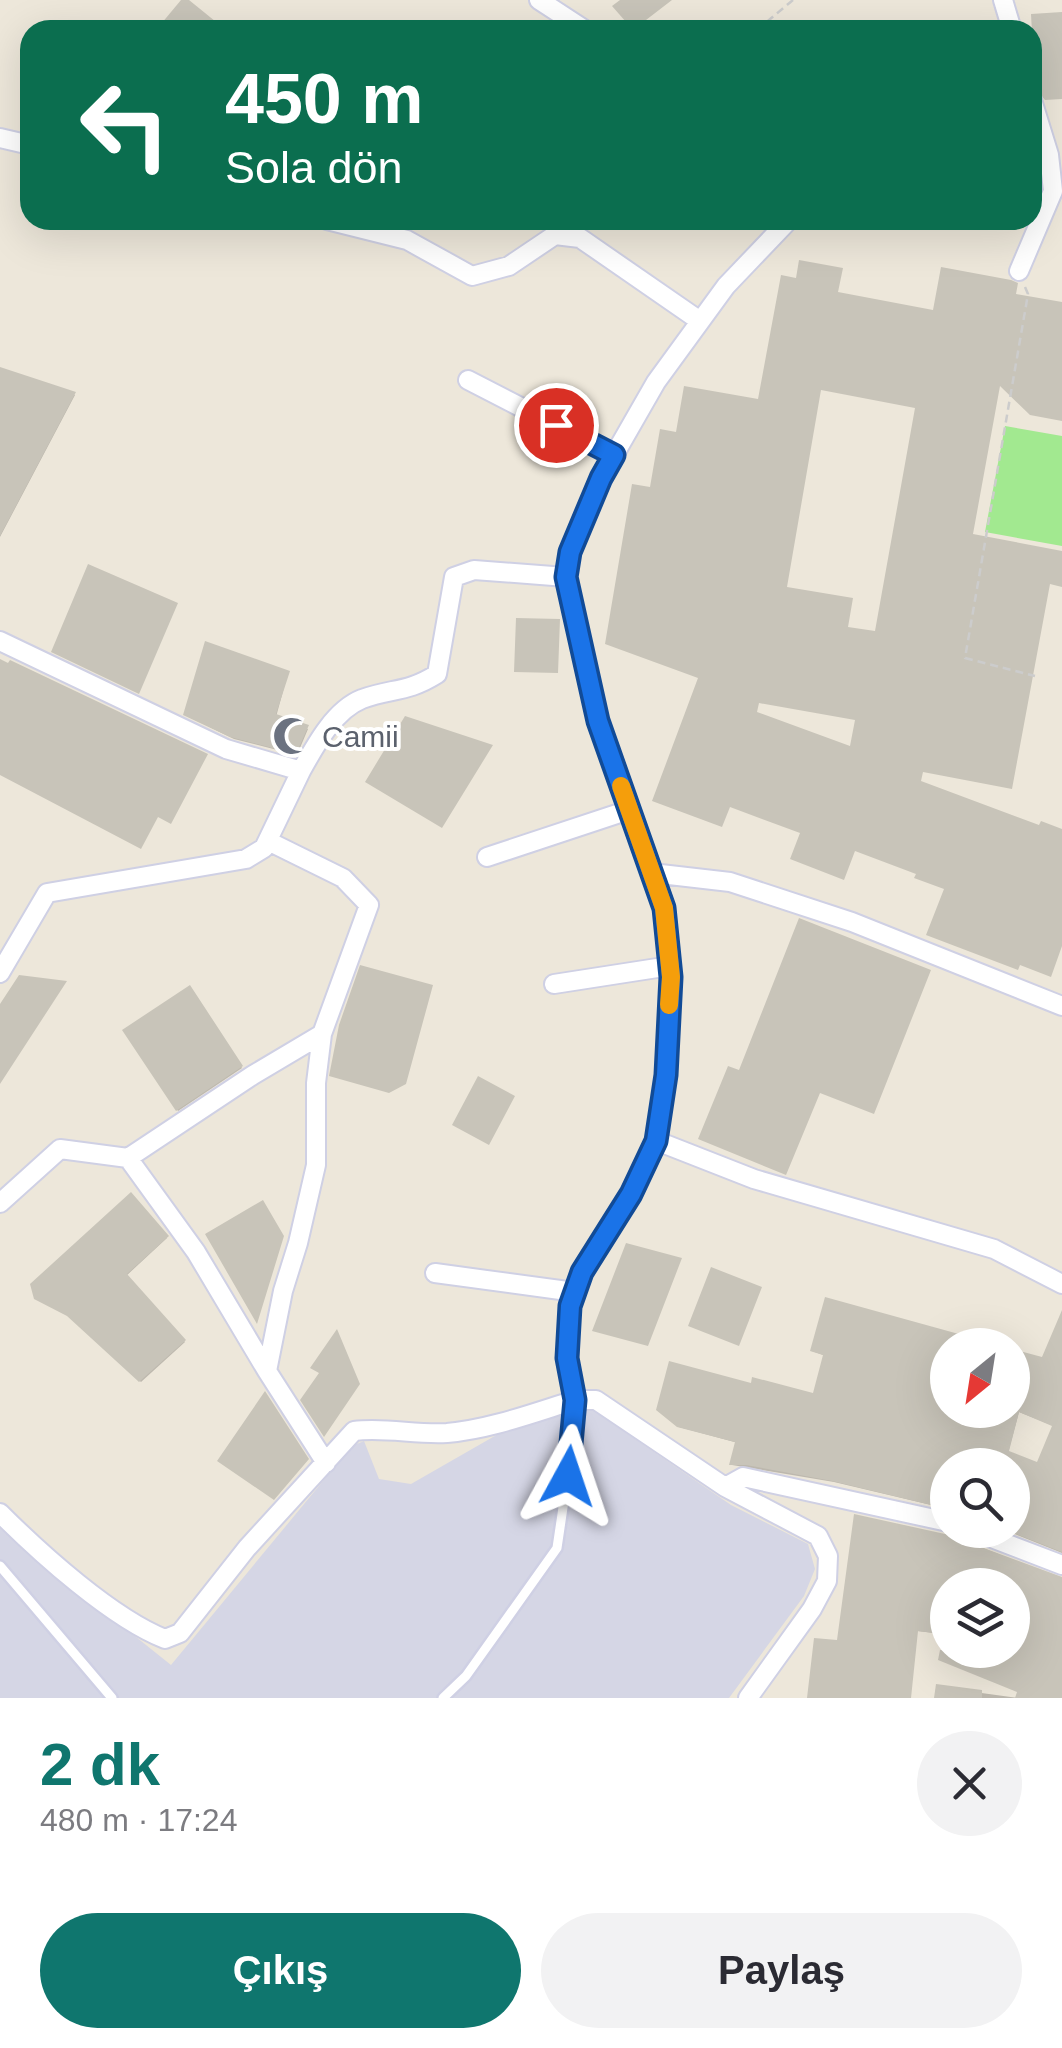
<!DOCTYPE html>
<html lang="tr">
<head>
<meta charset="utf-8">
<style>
	:root { --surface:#fff; --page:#f2f2f3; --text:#2b2b33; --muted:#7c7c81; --accent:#0f766e }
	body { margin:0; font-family:Arial,sans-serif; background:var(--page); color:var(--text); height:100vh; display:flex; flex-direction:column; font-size:38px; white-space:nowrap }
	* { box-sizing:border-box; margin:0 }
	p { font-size:32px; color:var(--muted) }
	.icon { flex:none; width:55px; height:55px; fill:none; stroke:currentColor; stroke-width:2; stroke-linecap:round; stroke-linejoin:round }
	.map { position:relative; height:1698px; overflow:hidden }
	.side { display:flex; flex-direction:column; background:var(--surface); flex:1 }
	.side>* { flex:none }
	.hud { position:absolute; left:20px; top:20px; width:1022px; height:210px; border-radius:30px; box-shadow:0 10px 40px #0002; background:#0b6e4f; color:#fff; overflow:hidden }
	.needle { width:65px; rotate:210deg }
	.tools { position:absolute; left:930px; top:1328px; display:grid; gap:20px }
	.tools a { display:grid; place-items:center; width:100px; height:100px; border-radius:50%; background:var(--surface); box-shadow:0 10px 40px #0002; font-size:50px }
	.pin { position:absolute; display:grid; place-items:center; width:85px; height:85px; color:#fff; margin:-42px; border:5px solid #fff; border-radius:50%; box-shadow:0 2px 10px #0007 }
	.me { position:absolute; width:110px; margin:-55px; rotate:5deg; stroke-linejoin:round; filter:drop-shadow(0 0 8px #0008) }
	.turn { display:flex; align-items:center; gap:35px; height:210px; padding:0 40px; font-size:45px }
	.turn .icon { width:130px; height:130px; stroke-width:2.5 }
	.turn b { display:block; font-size:70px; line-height:85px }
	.round { display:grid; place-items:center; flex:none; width:105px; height:105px; border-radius:52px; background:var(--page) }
	.head { display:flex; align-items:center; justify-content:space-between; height:170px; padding:0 40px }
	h1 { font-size:60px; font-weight:600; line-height:75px; color:var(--accent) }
	.action { display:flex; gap:20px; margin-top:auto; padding:20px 40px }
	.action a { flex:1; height:115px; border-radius:60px; background:var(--accent); color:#fff; font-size:40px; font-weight:600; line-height:115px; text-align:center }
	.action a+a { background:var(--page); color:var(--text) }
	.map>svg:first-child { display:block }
	.airport { fill:#d5d6e5 }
	.green { fill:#a2e990 }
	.shadow { fill:#0003; fill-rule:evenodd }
	.building { fill:#c8c4b9; fill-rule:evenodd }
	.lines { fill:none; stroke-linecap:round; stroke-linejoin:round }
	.service-casing { stroke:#cfd0e4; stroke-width:14 }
	.minor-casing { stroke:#cfd0e4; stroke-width:22 }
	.path { stroke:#ccc; stroke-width:2.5; stroke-dasharray:8 5; stroke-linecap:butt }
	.service { stroke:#fff; stroke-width:9 }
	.minor { stroke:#fff; stroke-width:18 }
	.route-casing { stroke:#114b97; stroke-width:25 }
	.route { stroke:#1a73e8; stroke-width:18 }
	.slow { stroke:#f59e0b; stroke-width:18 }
	.labels { text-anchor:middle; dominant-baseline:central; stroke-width:8; stroke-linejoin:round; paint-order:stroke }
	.worship-label { font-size:30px; fill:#5b616d; stroke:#fff; text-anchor:start }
</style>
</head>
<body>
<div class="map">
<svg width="1062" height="1698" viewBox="0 0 1062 1698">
	<rect width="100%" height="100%" fill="#ede7da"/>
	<path class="airport" d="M587,1406L731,1505L808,1544L815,1569L804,1596L729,1698H0V1528L171,1665L352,1446L364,1441L379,1479L411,1484L514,1425Z"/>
	<path class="green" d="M1005,426L1062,436V546L985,532Z"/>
	<path class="shadow" d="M378,220H401L399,225Z
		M0,369L75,395L0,537Z
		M288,673L276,717L308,729L297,755L234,739L187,716Z
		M189,988L242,1068L178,1111L125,1030Z
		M131,1196L167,1238L125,1277L185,1342L141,1382L70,1317Z
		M826,1300L989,1345H948V1410H1012V1352L1044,1360L1062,1315V1553L1005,1530H1012V1465H948V1509L834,1482L732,1465L738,1443L679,1427L752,1386L815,1396L826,1356L812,1351ZM1019,1412L1054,1426L1038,1466L1008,1453Z
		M960,1539L1062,1579V1698H937L938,1687L1018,1698L1020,1692L941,1659L944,1634L917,1631L910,1698H810L839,1643ZM948,1585H1012V1650H948Z"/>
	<path class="building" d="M181,0H189L226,30H156Z
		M620,0H672L633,30L612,6Z
		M1062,12V99L1045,100L1035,88L1031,14Z
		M799,260L843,268L838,292L933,310L941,267L1011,280L1018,283L1016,294L1062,302V421L1030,415L1000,386L973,534L1062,551V587L1050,584L1012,789L923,772L921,781L1039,825L1041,821L1062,829V946L1051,977L1020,965L1018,970L926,935L944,889L914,878L916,874L855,851L844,880L790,859L800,833L730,807L722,827L652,801L698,678L605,644L632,484L650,487L660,429L676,432L684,386L758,399L781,275L796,278ZM821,390L915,408L875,631L848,627L853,598L787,587ZM759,703L855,720L850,746L757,712Z
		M0,367L76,392L0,536Z
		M88,564L178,603L139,694L51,652Z
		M516,618L560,619L558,673L514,672Z
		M205,641L290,671L276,714L309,725L296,754L230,737L183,715Z
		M0,659L8,663L10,660L208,754L171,824L158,817L141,849L0,775Z
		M405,716L493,745L442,828L365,782Z
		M799,918L931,970L874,1114L820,1093L786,1175L698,1139L728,1066L739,1070Z
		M360,965L433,985L406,1084L389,1093L329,1076L339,1025Z
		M19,975L67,981L0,1084V1004Z
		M190,985L243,1066L176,1111L122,1030Z
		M478,1076L515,1096L489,1145L452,1125Z
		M131,1192L169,1236L127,1274L186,1340L139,1382L67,1316L34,1299L30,1284Z
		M263,1200L284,1236L257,1324L205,1234Z
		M626,1243L682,1258L648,1346L592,1331Z
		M711,1267L762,1287L739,1346L688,1326Z
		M825,1297L984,1341V1345H948V1410H1014L1012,1349L1042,1357L1062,1310V1552L1006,1530H1012V1465H948V1509L832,1481L746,1465H729L735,1442L677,1427L656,1410L669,1361L751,1383L752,1377L813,1393L823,1355L810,1351ZM1019,1412L1052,1426L1037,1462L1009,1451Z
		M337,1329L360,1384L324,1437L300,1400L319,1373L310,1368Z
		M265,1391L309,1459L274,1500L217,1461Z
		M854,1514L945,1534L959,1530L967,1542L1062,1577V1698H1015L1017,1692L938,1660L940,1650H1012V1585H948V1635L918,1631L911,1698H807L814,1638L837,1640Z
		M936,1684L982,1690V1698H934Z"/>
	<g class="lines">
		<g class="service-casing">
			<path id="service" d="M0,1566L112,1698
				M443,1698L466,1676L557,1548L573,1440L574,1403"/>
		</g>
		<g class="minor-casing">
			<path id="minor" d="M539,0L585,30
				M1003,0L1012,30
				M0,138L30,145
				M327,220L407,240L472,276L509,266L555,235L580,238L700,321
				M1019,271L1053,191L1049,155L1032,100
				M468,380L614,455
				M0,641L226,749L301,771L264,848L246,859L47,893L0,973
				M301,771C315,746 334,710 362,699C392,688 407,693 437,674L454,577L474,570L566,577
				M268,841L343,878L369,905L322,1034L316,1083V1165L298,1243L283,1291L267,1371L326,1463
				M487,857L629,810
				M652,873L730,882L852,922L1062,1006
				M554,984L670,966
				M657,1141L754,1179L994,1249L1062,1284
				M0,1203L60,1149L128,1158
				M435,1273L575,1292
				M267,1371L196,1252L128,1158L253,1075L322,1034
				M725,1487L743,1477L948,1522
				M0,1513C41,1554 112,1618 165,1639L180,1633L247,1548L354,1431C385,1427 416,1435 447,1433C491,1429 533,1413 575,1400
				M971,1530L1062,1565
				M748,1698L812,1609L827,1581L828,1556L818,1536L725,1487L596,1400H575L567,1358L570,1306L581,1273L631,1194L657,1141L666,1075L671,977L665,908L599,721L566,577L570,552L601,478L656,382L726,286L789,220"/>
		</g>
		<path class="path" d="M757,30L793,0
			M1025,287L1028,294L965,658L1035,676"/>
		<use href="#service" class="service"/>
		<use href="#minor" class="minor"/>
	</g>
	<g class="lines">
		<g class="route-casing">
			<path id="route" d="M556,425L614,455L601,478L570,552L566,577L598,721L664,908L671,977L666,1075L656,1141L631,1194L582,1272L570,1306L567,1358L575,1400L568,1476"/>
		</g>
		<use href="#route" class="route"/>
		<path class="slow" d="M621,786L664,908L671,977L669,1005"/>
	</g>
	<defs>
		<g id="mosque-bare" transform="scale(3)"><path d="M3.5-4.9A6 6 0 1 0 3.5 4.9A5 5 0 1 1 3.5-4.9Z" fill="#6b7280" stroke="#fff" stroke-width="2.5" paint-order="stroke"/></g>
	</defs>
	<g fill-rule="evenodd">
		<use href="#mosque-bare" x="292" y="736"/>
	</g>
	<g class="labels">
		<g class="worship-label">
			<text x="322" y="736">Camii</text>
		</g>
	</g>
</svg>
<div class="tools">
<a><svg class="needle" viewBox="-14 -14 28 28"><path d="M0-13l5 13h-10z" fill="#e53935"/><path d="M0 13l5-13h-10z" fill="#7c7c81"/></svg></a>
<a><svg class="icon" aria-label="search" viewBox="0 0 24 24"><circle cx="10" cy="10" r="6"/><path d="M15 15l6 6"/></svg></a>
<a><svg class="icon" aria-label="layers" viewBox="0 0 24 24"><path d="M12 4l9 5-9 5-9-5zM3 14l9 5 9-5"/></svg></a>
</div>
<div class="pin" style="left:556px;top:425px;background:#d93025"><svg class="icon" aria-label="arrive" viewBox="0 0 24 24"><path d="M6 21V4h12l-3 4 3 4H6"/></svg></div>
<svg class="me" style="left:568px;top:1476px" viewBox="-20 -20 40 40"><path d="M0-17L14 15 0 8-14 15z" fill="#1a73e8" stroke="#fff" stroke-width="4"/></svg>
<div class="hud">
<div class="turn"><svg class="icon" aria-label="left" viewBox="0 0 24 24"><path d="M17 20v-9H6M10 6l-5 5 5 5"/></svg><div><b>450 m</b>Sola dön</div></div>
</div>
</div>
<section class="side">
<div class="head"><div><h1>2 dk</h1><p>480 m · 17:24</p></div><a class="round"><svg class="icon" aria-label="close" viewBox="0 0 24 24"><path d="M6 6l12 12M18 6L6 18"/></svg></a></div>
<div class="action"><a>Çıkış</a><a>Paylaş</a></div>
</section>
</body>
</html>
